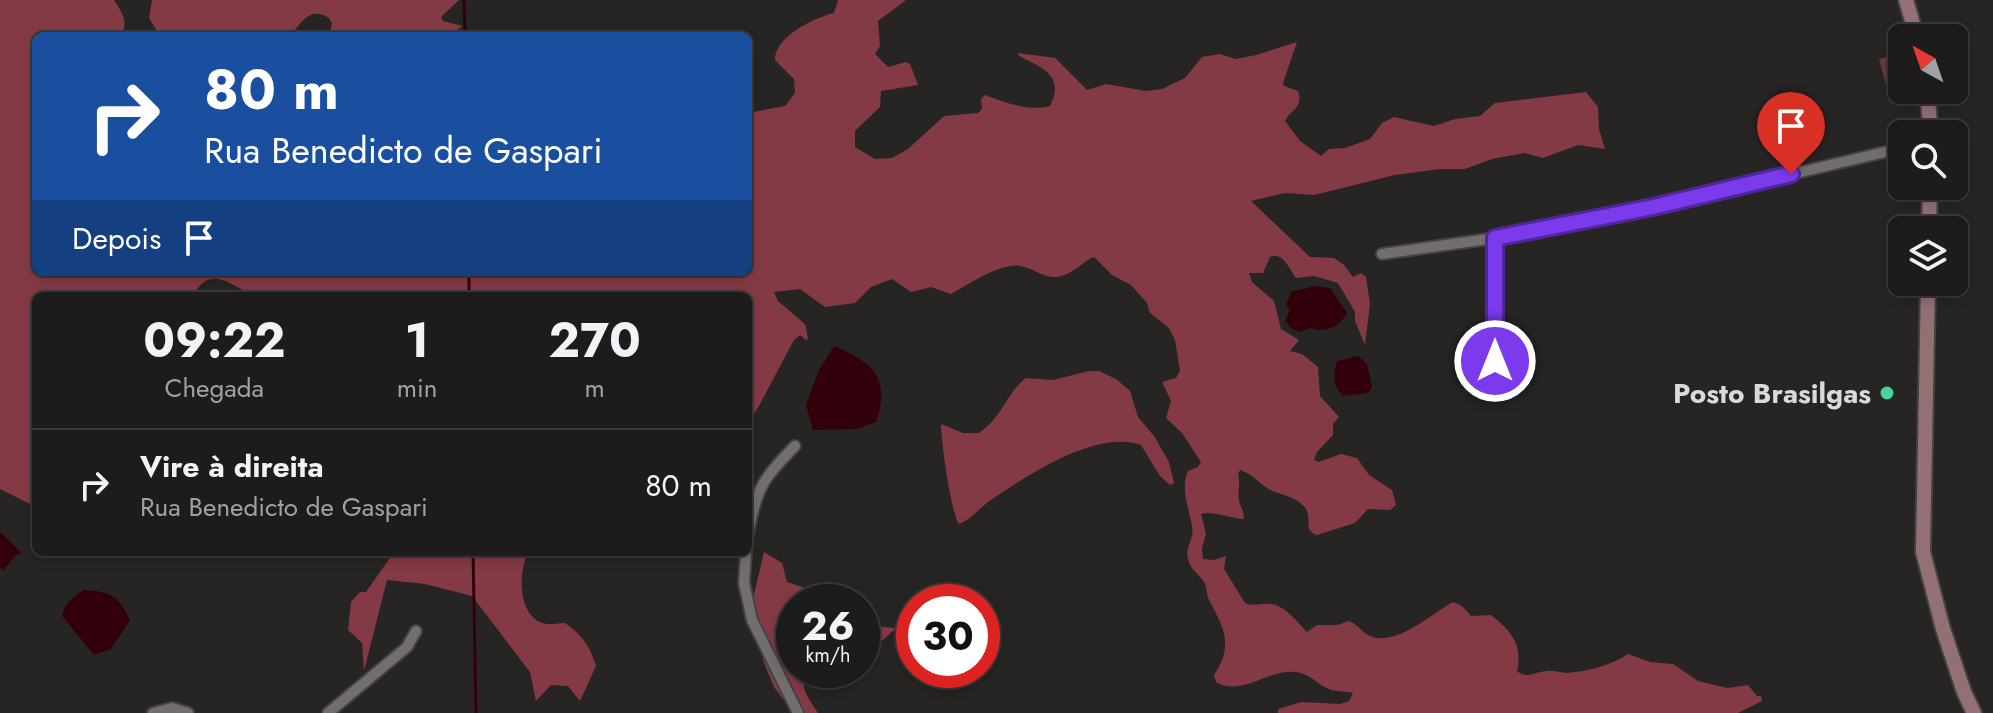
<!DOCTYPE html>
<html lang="pt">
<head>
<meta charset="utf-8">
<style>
	:root { --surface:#1d1b1b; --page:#252424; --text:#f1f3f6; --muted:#a0a1a3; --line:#3b393a }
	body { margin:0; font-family:Jost,sans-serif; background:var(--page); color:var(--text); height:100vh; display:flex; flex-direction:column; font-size:30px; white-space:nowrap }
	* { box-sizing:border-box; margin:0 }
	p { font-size:26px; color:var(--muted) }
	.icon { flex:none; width:44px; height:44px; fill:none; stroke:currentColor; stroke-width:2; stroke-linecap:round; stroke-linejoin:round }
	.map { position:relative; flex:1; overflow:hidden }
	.details { position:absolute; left:32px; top:292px; width:720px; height:264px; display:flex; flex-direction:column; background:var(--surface); border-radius:12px; box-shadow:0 4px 12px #0003,0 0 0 2px var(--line) }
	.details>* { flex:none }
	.top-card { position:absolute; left:32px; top:32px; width:720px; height:244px; border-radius:12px; box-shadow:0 4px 12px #0003,0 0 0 2px var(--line); background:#1a4fa0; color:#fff; overflow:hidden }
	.needle { width:52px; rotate:320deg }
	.controls { position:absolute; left:1888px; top:24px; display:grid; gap:16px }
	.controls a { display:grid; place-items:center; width:80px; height:80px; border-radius:12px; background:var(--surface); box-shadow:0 4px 12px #0003,0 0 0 2px var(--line); font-size:40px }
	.speed { position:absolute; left:776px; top:584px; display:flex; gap:16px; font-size:40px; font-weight:700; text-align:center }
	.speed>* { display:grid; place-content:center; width:104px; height:104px; border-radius:50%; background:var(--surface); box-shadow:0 4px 12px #0003,0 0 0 2px var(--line); line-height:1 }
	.speed small { font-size:20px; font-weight:400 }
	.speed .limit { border:12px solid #d22; background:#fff; color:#111 }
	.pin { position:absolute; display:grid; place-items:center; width:68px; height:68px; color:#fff; margin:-82px -34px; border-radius:50% 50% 50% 0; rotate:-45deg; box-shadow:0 0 8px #0007 }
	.pin .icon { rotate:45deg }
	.me { position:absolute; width:88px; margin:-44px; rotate:0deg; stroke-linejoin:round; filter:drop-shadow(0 0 6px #0008) }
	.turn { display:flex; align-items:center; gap:28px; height:168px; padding:0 40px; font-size:36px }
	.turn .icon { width:104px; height:104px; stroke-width:2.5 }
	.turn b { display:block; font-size:56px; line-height:68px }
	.then { display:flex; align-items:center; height:76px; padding:0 40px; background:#0003; gap:16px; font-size:30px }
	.eta { display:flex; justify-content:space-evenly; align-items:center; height:136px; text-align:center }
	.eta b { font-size:48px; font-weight:700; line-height:56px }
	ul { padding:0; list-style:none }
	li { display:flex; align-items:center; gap:24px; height:112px; padding:0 40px; border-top:2px solid var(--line) }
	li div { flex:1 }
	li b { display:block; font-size:30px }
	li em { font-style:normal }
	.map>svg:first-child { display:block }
	.green { fill:#6f373e }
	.forest { fill:#843a44 }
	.water { fill:#32000b }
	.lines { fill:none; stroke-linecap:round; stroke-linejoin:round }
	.stream { stroke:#32000b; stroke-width:3 }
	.minor-casing { stroke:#454242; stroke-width:14 }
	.secondary-casing { stroke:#454242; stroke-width:18 }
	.minor { stroke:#726e6f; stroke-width:10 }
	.secondary { stroke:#927074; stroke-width:14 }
	.route-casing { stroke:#51269a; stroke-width:20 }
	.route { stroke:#7c3aed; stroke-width:14 }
	.poi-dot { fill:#48d49d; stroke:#272424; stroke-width:3 }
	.labels { text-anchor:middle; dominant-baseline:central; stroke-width:6; stroke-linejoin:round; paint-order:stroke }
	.poi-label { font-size:28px; font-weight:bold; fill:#dbd9d9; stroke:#272424; text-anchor:end }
</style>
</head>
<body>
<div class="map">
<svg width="1993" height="713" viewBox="0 0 1993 713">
	<rect width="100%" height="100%" fill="#272424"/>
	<path class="green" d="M1902,53V90H1914L1916,98L1891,104L1879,59Z"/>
	<path class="forest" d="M0,0H114C122,13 129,21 121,36H36V272H748V113L785,106L795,93L794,79L775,60C775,36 814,18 834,13L838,0H906L878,21L880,46L875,54L888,67L906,62L910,64L918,85L881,91L880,107L855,131V147L875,159L892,158L908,149L944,116L978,113L982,109L981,99L985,95C1003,102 1030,112 1050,106C1065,76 1043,68 1019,56L1018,53L1055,58L1087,90L1106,84L1146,91L1162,89L1185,78L1202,57L1220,54L1236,59L1256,55L1297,42L1283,83L1284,86L1298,91C1304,108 1291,109 1285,121L1300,141L1321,156L1329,149L1345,148L1370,139L1382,123L1394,117L1434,126L1455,119L1480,116L1495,103L1586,92L1598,107L1599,129L1605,149L1578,145L1543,158L1525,153L1492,159L1465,169H1440L1395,175L1314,195L1285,193L1251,201L1310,257L1334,258L1344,265L1353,277L1361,273L1366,277L1370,304L1365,345L1355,321V312L1338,283L1314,276L1296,278C1289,269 1283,251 1270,257L1263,273H1249L1252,282L1274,301L1281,329L1299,340L1290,351L1302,354L1318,367L1320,396L1339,417L1333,424V435L1317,452L1314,460L1319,462L1341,454L1357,458L1369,475L1392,490L1396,505L1390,510L1368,509L1355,523L1317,535C1303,531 1312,519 1306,509C1296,495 1277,495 1267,488C1257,481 1252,474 1240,470L1238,474C1241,485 1237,492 1239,500C1240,507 1244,510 1244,519C1231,519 1213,510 1201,514L1206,534L1202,548L1203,559L1214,560L1226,556L1224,569L1245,603C1254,607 1261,603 1271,604C1286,606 1296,621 1307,632L1317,625H1337L1349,621C1358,624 1362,633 1370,636C1396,647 1431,614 1453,602L1462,606L1471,616L1491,615C1511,631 1523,644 1517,671C1528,680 1536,671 1547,671C1554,670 1560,673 1567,673C1588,671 1610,666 1628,654L1650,662L1673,664L1698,681L1718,686L1728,688L1748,685L1757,696H1761L1762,701L1738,713H1278V709L1302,702L1340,704L1349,701L1353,693C1346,691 1336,692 1329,689C1317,684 1309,673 1295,672C1268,669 1242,697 1216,682L1214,675C1234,645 1224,628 1209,600C1206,594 1207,587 1204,582C1200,575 1192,571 1189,562C1183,548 1195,540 1192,526C1189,508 1180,489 1188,471L1198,467L1201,462L1182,433L1166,418L1171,401L1162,382L1176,378L1180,371L1175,340L1169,328L1150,313L1147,303L1131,285L1112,275L1094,257C1082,262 1071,276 1056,277C1043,278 1033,268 1020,266C1002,262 967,285 951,294L931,287L911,292L892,279L871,287L855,303L825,307L800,289L774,292L778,301L805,324L808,339L806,340L800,335L794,340L759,406L748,423V296H253C228,283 210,264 193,296H36V507L0,489Z
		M152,0H459L441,17L443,21L463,26L448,36H329L332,23L329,18C310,6 302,22 290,36H160L149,18Z
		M1089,371H1099L1116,379L1130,391L1138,417L1154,436L1169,462L1174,483L1170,485L1160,476L1141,445C1095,429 1025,477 988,502C979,509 970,520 959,524C951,513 941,441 941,424L963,433H979C1003,417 1007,392 1026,378L1053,380Z
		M394,552H528C519,571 517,611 540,622C548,626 557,623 565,623C582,635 590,646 596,666L580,701L568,686L551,685L536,701L530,672L472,596L425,584L387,580L364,671L362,643L348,630L351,602L360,592H366Z
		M764,552L782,563L787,582L802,587L819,602H794V670H808C797,685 809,699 818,713H793L774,687L764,663L752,603Z
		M862,625L896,628L883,640L862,643Z"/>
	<path class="water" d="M1315,286L1330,288L1347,313C1338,328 1326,333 1310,328L1300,332L1292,329L1285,321L1290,310L1286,305L1291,292Z
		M834,346C873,362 891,379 876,422L856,429L813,430L806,405L819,370Z
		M1358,356L1367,364L1372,387L1368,393L1343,396C1332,384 1333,376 1337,361Z
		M0,532L22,553L16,555L3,571L0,566Z
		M84,590C112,592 118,595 130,620L111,649L94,655L62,616C65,602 73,597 84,590Z"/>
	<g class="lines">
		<path class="stream" d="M464,0L465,36
			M469,272V296
			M473,552L476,713"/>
		<g class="minor-casing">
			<path id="minor" d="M1495,238V361
				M1382,254L1495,238L1653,207L1902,148
				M748,534C757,487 762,480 795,446
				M746,552L744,583L752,620L798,713
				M153,713L172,708L188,713
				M328,713L407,647L416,631"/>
		</g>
		<g class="secondary-casing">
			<path id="secondary" d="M1906,0L1917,38
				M1927,90L1931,134
				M1929,230L1930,186
				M1928,282L1923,552L1943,629L1964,692L1974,713"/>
		</g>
		<use href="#minor" class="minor"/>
		<use href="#secondary" class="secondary"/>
	</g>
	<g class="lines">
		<g class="route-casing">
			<path id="route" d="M1495,361V238L1653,207L1791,174"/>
		</g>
		<use href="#route" class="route"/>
	</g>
	<circle class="poi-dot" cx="1887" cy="393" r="8"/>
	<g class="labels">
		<g class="poi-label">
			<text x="1871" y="393">Posto Brasilgas</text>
		</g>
	</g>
</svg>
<div class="controls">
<a><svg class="needle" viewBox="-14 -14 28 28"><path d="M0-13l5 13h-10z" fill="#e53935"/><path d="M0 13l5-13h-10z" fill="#a0a1a3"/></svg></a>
<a><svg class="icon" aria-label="search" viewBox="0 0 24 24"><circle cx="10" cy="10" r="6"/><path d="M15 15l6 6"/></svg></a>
<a><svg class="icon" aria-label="layers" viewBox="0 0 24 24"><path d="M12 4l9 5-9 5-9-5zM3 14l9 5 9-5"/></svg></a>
</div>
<div class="speed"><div>26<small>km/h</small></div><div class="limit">30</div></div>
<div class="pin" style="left:1791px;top:174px;background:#d93025"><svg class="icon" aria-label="arrive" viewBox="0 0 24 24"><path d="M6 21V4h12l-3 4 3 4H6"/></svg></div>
<svg class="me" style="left:1495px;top:361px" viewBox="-20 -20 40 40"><circle r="17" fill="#7c3aed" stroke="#fff" stroke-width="3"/><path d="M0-11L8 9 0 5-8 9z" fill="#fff"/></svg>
<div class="top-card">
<div class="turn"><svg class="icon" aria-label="right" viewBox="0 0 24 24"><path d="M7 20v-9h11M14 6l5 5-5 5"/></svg><div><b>80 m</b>Rua Benedicto de Gaspari</div></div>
<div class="then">Depois<svg class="icon" aria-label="arrive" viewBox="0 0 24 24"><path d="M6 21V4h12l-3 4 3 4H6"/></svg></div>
</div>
<section class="details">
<div class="eta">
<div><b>09:22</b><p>Chegada</p></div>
<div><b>1</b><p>min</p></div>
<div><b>270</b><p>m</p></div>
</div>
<ul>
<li><svg class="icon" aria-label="right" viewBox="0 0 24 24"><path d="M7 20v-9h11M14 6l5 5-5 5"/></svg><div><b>Vire à direita</b><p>Rua Benedicto de Gaspari</p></div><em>80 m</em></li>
</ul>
</section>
</div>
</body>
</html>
